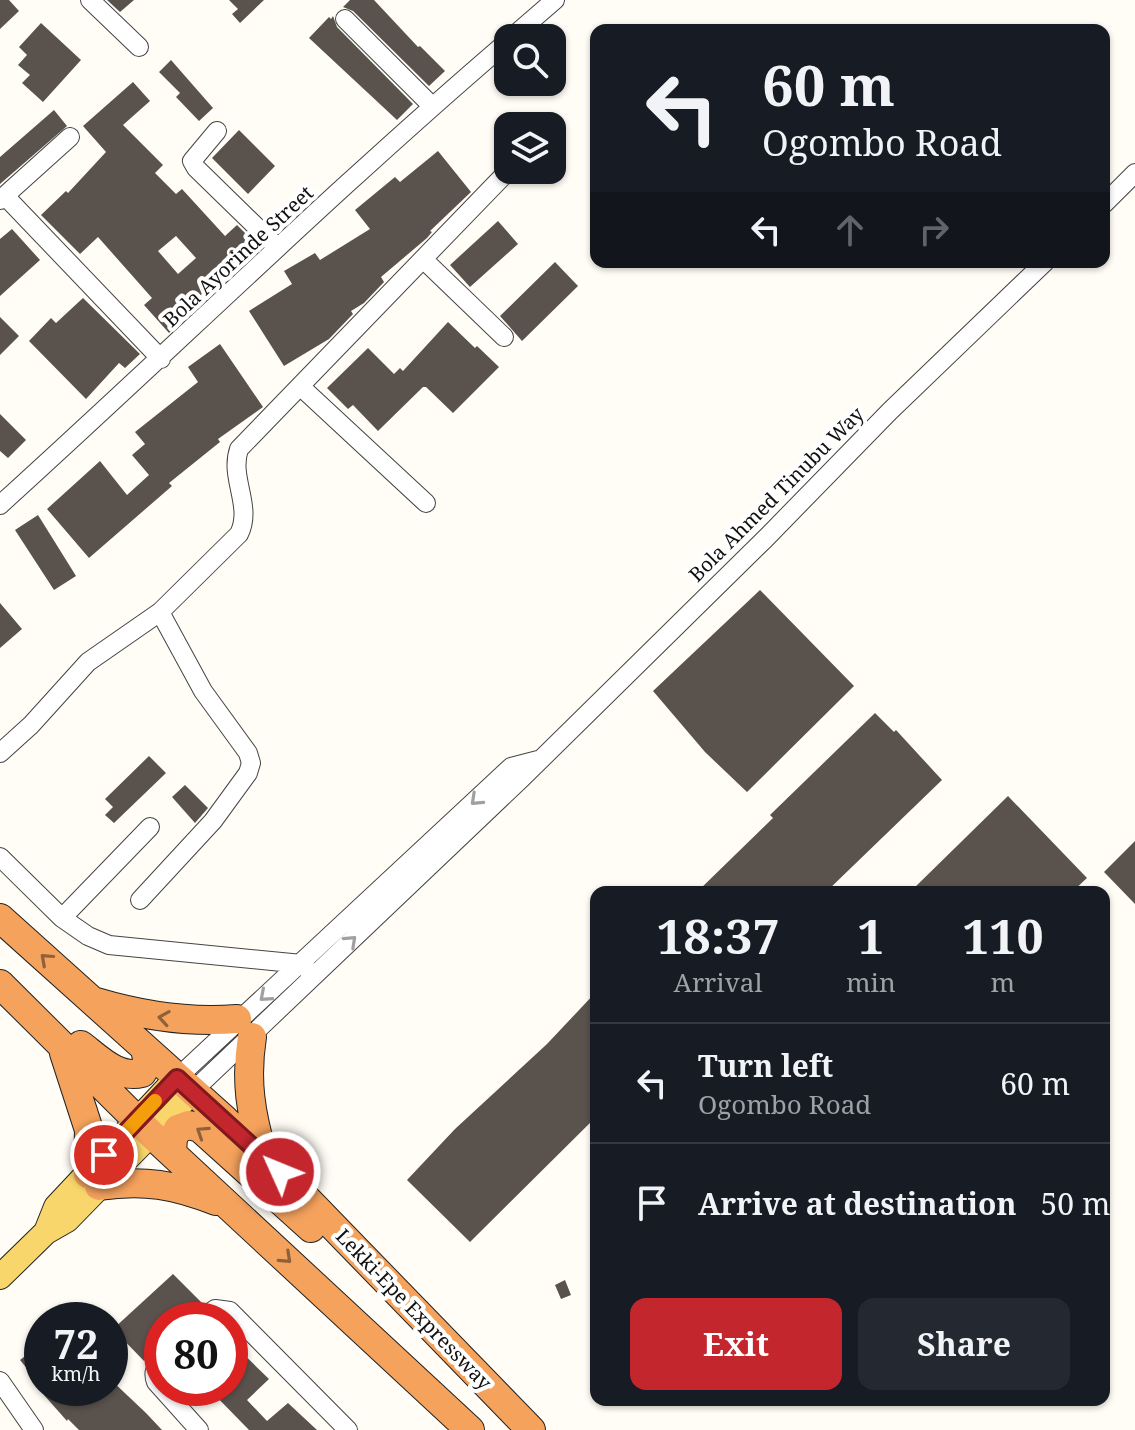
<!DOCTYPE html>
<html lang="en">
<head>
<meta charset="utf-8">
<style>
	:root { --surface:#171b24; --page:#242831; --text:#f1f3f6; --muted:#9ea1a6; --line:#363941; --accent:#c4262e }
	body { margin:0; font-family:"Noto Serif",serif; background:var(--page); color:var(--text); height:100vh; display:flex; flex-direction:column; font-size:30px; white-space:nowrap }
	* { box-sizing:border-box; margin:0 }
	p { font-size:26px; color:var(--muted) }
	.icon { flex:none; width:44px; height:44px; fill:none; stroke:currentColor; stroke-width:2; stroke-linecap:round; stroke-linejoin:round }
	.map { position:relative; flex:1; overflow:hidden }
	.drawer { position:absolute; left:590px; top:886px; width:520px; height:520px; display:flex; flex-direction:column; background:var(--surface); border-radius:16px; box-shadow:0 2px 6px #0004 }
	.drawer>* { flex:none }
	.guide { position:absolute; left:590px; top:24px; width:520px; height:244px; border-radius:16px; box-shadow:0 2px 6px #0004; background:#171b24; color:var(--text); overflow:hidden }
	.buttons { position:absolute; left:494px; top:24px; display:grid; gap:16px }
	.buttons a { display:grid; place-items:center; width:72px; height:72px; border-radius:16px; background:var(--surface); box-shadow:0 2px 6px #0004; font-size:40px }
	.speed { position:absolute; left:24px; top:1302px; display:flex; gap:16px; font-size:40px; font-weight:700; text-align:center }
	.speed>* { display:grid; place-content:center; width:104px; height:104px; border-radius:50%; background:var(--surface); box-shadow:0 2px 6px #0004; line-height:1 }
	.speed small { font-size:20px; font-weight:400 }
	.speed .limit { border:12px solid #d22; background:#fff; color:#111 }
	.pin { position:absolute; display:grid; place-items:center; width:68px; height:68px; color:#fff; margin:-34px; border:4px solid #fff; border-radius:50%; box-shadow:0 2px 8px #0007 }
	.me { position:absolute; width:88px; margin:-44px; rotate:314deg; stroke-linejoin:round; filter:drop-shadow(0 0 6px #0008) }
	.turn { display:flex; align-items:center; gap:28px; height:168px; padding:0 40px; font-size:36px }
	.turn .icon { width:104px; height:104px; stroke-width:2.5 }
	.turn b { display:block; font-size:56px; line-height:68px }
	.lanes { display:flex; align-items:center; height:76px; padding:0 40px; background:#0003; justify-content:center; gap:40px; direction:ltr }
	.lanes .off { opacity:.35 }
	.eta { display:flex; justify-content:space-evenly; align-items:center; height:136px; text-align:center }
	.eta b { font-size:48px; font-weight:700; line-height:56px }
	.action { display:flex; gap:16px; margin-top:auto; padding:16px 40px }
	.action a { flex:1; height:92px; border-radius:16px; background:var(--accent); color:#fff; font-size:32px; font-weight:700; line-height:92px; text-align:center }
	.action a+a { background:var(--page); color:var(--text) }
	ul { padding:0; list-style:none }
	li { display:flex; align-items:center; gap:24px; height:120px; padding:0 40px; border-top:2px solid var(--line) }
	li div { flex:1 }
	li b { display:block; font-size:30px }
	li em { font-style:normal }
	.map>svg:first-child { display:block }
	.building { fill:#5a524d; fill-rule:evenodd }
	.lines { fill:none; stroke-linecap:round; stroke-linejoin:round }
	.minor-casing { stroke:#444; stroke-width:20 }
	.major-casing { stroke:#222; stroke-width:26 }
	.highway-casing { stroke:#222; stroke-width:30 }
	.minor { stroke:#fff; stroke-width:18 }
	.major { stroke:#f9d66b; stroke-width:24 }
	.highway { stroke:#f5a25d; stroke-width:28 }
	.oneway { stroke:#a0a0a0 }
	.oneway2 { stroke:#8e613b }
	.route-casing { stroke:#7f191e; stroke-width:20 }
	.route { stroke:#c4262e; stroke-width:14 }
	.slow { stroke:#f59e0b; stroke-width:14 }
	.labels { text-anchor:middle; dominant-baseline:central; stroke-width:8; stroke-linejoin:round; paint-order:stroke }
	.street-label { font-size:20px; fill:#111; stroke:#fff }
</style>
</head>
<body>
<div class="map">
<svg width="1135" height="1430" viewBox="0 0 1135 1430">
	<rect width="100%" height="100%" fill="#fffdf5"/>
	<path class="building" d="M0,0H9L19,11L0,29Z
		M107,0H134L120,12Z
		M229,0H264L240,23L232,14L238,9Z
		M350,0H374L418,47L420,46L445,71L429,86L353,11L343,7Z
		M333,16L337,27L413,104L397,120L309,38L329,17L331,19Z
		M41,23L81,60L43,102L22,83L30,75L18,65L27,55L19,47Z
		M171,60L213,108L199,121L176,97L180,93L159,72Z
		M133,82L150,101L123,125L163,165L155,173L176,194L182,189L225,236L237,225L256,244L229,270L233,273L169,333L144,305L152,298L98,237L80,254L41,215L66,191L68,193L106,152L83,126ZM176,236L196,258L178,274L158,251Z
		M54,110L67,126L0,184V157Z
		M239,130L275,166L248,194L212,158Z
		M438,151L471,192L430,231L432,232L427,238L381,277L384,282L364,303L351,311L353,314L329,339L284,366L249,311L292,284L284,271L315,253L320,260L370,229L355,210L395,177L400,182Z
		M498,221L518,244L470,287L450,265Z
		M12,229L40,260L0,296V239Z
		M555,262L578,286L522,341L500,316Z
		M83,298L140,354L125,368L119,363L86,399L29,341L51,318L56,323Z
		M0,317L19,336L0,355Z
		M448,322L475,348L477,346L499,367L453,413L426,387H423L378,431L353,405L348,409L327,388L368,348L394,374L400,368L403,371Z
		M220,344L263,407L218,439L220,442L169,483L172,486L89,558L47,509L100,461L127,495L149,475L132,455L145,444L135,432L198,382L188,367Z
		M0,414L26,440L8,458L0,451Z
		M38,515L76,576L54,590L15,530Z
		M760,590L854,686L747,792L705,752L653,691Z
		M0,603L22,629L0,648Z
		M875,713L894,732L896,730L942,780L826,892H697L773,818L770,815Z
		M149,756L166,773L114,823L105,815L113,807L105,799Z
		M185,785L208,808L195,823L172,797Z
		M1008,796L1087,878L1072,892H910Z
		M1135,841V904L1104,872Z
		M596,992V1117L470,1242L407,1180L455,1129L547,1044Z
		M173,1274L202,1303L186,1320H162V1344L144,1361L113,1329Z
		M565,1280L571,1295L561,1299L555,1285Z
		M230,1341L269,1379L247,1400L267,1421L288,1403L317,1430H249L208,1388H230Z
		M42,1343V1387L20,1360Z
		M110,1379L146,1413L162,1430H79L68,1419L67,1421L44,1395L47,1393L43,1388H110Z"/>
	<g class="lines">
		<g class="minor-casing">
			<path id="minor" d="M90,0L139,47
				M345,19L432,106
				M511,38L555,0
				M217,131L192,161L196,168L277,247
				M5,196L161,359
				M0,200L70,137
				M1104,204L1135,173
				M423,259L504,337
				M301,387L426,503
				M0,505C170,351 334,190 508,41
				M0,753L31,725L88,662L160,612L239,534C253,506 229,478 239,449L509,170
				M150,827L62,918L88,936L109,945L302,964L307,969
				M0,857L62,918
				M140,900L213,821L248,773L251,763L248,753L203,691L160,612
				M177,1078L511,767L538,760
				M193,1091L522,778L765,539L890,411L1045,262
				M200,1320L215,1309L230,1311L348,1430
				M162,1360C156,1367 152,1372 156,1382L199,1430
				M0,1381L34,1430"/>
		</g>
		<g class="major-casing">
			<path id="major" d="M46,1232L56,1207L177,1078
				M0,1277L46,1232L67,1220L193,1091"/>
		</g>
		<g class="highway-casing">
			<path id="highway" d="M0,918L225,1120L296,1188L531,1430
				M0,984L150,1133L470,1430
				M96,1002C143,1016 188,1023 237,1019
				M252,1037C245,1081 251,1114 263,1156
				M81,1045C99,1059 118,1079 142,1073L148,1063L145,1049
				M64,1053L89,1130L88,1174
				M172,1152L173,1138L178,1129L189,1125L200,1128L311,1228
				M99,1186C144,1179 175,1185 216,1201"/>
		</g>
		<use href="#minor" class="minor"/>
		<use href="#major" class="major"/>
		<use href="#highway" class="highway"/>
	</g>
	<defs><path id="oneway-chevron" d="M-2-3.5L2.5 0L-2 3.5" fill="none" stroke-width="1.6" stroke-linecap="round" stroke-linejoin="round" transform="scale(2)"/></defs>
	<g class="oneway">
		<use href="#oneway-chevron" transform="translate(476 800) rotate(137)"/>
		<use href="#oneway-chevron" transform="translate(351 941) rotate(-43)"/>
		<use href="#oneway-chevron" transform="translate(265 996) rotate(139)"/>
	</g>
	<g class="oneway2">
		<use href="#oneway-chevron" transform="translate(46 959) rotate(-138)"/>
		<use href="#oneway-chevron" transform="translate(164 1018) rotate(-171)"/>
		<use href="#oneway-chevron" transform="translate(202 1132) rotate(-147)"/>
		<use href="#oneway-chevron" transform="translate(286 1258) rotate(43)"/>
	</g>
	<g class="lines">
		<g class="route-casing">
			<path id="route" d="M104,1155L177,1078L280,1172"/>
		</g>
		<use href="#route" class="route"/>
		<path class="slow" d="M121,1137L155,1101"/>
	</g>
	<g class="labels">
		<g class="street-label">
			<text transform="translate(238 256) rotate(-43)">Bola Ayorinde Street</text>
			<text transform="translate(776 494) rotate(-45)">Bola Ahmed Tinubu Way</text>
			<text transform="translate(414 1309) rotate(46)">Lekki-Epe Expressway</text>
		</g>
	</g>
</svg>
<div class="buttons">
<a><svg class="icon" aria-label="search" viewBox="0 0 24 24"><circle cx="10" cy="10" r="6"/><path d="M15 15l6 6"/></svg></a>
<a><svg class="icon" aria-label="layers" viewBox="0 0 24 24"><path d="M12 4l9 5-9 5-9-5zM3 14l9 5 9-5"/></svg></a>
</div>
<div class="speed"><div>72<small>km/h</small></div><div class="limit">80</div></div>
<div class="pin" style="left:104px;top:1155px;background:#d93025"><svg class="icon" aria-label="arrive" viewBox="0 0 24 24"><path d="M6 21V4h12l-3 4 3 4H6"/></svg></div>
<svg class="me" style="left:280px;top:1172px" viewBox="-20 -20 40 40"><circle r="17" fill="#c4262e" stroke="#fff" stroke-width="3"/><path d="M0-11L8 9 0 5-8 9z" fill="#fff"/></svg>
<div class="guide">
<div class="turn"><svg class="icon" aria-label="left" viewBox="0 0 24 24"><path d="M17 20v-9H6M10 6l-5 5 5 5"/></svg><div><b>60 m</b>Ogombo Road</div></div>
<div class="lanes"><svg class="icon" aria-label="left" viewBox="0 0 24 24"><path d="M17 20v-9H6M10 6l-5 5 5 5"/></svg><svg class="icon off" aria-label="ahead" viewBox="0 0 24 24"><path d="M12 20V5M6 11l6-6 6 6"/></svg><svg class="icon off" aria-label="right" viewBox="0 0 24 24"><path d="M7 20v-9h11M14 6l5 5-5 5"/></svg></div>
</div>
<section class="drawer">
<div class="eta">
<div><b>18:37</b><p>Arrival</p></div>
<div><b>1</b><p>min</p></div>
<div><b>110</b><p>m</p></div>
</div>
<ul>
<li><svg class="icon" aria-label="left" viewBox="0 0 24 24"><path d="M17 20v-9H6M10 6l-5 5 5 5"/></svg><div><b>Turn left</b><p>Ogombo Road</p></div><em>60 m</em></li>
<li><svg class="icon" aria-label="arrive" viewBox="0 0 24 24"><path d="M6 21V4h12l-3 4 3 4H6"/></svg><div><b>Arrive at destination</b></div><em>50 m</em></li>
</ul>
<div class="action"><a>Exit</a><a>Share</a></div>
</section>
</div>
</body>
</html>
